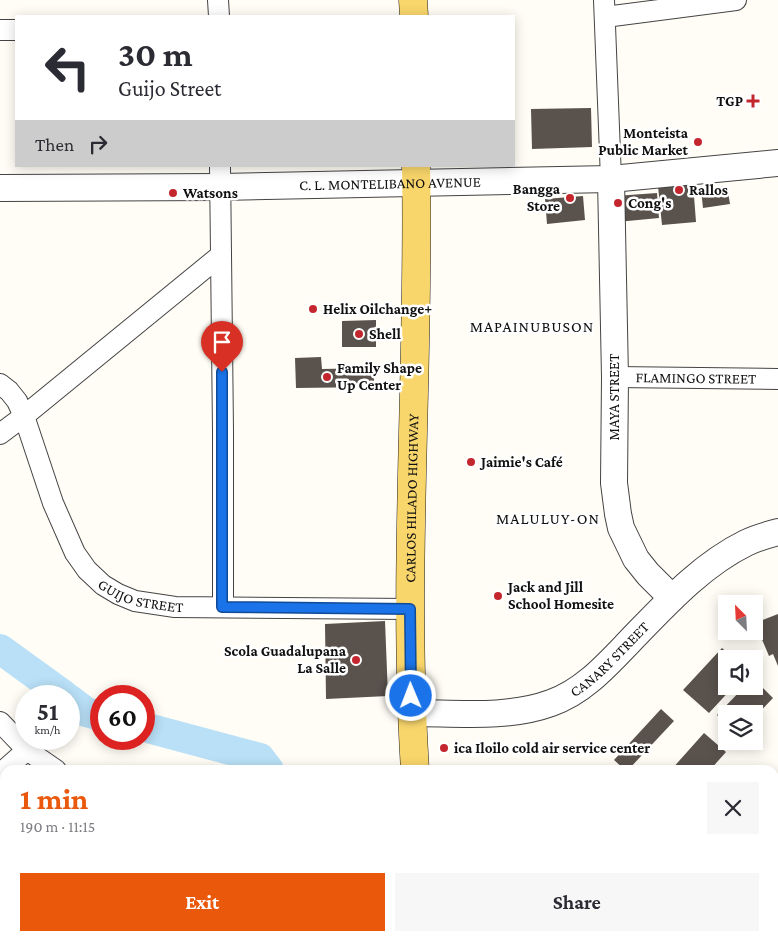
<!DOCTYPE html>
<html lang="en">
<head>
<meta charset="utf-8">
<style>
	:root { --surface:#fff; --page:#f7f7f7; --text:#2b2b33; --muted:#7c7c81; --accent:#ea580c }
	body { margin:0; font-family:"Crimson Pro",serif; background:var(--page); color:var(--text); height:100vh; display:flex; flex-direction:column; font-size:19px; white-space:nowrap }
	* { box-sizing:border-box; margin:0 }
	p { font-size:16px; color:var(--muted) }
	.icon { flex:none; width:28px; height:28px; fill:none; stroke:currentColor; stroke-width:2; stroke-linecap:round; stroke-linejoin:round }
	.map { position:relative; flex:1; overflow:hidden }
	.side { position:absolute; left:0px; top:765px; width:779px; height:176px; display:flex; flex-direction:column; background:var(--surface); border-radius:15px 15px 0 0; box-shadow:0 2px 12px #0003 }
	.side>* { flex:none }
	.banner { position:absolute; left:15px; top:15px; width:500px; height:152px; border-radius:0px; box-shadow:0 2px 12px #0003; background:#fff; color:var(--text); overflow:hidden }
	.needle { width:32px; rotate:336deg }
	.tools { position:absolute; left:718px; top:595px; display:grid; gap:10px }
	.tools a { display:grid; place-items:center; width:45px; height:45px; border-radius:0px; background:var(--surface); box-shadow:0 2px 12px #0003; font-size:25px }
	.speed { position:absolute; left:15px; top:685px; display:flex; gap:10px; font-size:25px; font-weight:700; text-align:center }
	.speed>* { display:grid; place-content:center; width:65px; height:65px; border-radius:50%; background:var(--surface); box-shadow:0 2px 12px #0003; line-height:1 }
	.speed small { font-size:12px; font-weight:400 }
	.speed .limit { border:8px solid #d22; background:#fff; color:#111 }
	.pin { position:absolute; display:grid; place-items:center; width:42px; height:42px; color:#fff; margin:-51px -21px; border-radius:50% 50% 50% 0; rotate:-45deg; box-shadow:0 0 5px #0007 }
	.pin .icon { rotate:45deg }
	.me { position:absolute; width:55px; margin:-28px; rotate:359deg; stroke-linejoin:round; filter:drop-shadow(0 0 4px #0008) }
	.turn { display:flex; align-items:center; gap:18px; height:105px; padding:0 20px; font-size:22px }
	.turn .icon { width:65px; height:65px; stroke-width:2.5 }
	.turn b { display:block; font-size:35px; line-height:42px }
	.then { display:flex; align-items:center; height:48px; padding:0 20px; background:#0003; gap:10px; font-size:19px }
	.round { display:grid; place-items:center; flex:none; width:52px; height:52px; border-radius:0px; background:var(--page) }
	.headline { display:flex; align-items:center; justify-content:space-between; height:85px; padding:0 20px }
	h1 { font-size:30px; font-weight:700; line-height:38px; color:var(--accent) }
	.action { display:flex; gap:10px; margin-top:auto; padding:10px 20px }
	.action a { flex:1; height:58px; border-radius:0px; background:var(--accent); color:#fff; font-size:20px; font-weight:700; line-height:58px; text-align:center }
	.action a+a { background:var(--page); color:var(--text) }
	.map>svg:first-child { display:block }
	.pitch { fill:#e6f2cf }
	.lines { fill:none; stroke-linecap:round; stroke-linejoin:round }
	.river { stroke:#b9e0f7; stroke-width:30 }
	.building { fill:#5a524d }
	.minor-casing { stroke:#444; stroke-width:22 }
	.tertiary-casing { stroke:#444; stroke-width:28 }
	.primary-casing { stroke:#222; stroke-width:29 }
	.minor { stroke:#fff; stroke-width:20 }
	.tertiary { stroke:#fff; stroke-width:26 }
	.primary { stroke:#f9d66b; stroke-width:28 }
	.route-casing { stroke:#114b97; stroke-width:12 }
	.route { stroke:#1a73e8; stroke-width:9 }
	.poi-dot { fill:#c4262e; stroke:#fff; stroke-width:2 }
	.labels { text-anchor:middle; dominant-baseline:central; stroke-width:5; stroke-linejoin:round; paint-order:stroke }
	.poi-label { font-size:15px; font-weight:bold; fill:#111; stroke:#fff; text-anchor:start }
	.street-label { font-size:15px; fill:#111; stroke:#fff }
	.neighbourhood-label { font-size:16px; letter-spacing:1px; fill:#111; stroke:#fff }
</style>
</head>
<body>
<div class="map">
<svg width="778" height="941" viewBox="0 0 778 941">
	<rect width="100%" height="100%" fill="#fffdf5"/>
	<path class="pitch" d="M774,905L778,909V941H716L719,936H774Z"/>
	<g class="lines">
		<path class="river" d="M0,649L65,696
			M69,699L86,712L101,716
			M144,727L260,758L269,770
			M476,936L480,941"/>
	</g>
	<path class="building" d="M591,108L592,147L532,149L531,109Z
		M693,183L696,222L662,225L658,186Z
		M727,186L730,204L703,208L701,190Z
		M657,193L659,218L617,222L615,196Z
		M583,196L585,220L547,224L545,199Z
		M376,320V347H342V321Z
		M321,357L322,369L374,368V387L296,388L295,358Z
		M778,614V666L773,654L769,656L755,623Z
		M385,621L388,696L326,699L325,624Z
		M722,648L734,659H726V686H734L709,713L683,690Z
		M754,679L773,698L754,718V714H726V724L717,715L745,686H754Z
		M661,709L674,721L628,770H625L614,760Z
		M704,733L726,752L710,770H671Z"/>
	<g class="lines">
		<g class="minor-casing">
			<g id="minor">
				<path d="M218,0L219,16"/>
				<path d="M604,0L611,179"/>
				<path d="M605,17L736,0"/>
				<path d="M0,30H16"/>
				<path d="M220,166L223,431V607"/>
				<path id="s1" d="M615,377L778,379"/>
				<path id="s2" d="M0,384L9,391L17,401L24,416L53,503L75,553L87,570L103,585L118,594L135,601L175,607L410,609"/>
				<path d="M0,434L24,416L221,255"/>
				<path d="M0,722L27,750L56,770"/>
				<path d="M0,774L27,750"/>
				<path d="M774,846L778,841"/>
				<path d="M0,917L5,916"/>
				<path d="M260,936L261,941"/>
				<path d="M716,941L718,936"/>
			</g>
		</g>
		<g class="tertiary-casing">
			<g id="tertiary">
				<path d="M611,179L615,377L614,483L618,514L621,528L636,559L648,574L672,598"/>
				<path id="s3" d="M0,188L220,187L611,179L778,163"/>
				<path id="s4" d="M411,713C457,713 507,719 551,703C583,692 607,665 630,641C665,605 701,565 746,543C756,538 767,535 778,532"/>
			</g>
		</g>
		<g class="primary-casing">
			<g id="primary">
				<path d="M413,0L414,16"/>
				<path id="s5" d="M415,770C402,569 420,367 416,166"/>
				<path d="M424,936V941"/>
			</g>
		</g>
		<use href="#minor" class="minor"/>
		<use href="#tertiary" class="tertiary"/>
		<use href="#primary" class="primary"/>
	</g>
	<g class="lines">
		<g class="route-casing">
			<path id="route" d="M222,372V607L410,609L411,696"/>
		</g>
		<use href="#route" class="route"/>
	</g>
	<g class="poi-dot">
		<path d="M750.5 93.5h5v5h5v5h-5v5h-5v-5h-5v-5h5z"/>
		<circle cx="698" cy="142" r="5"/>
		<circle cx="679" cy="190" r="5"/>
		<circle cx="173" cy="193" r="5"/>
		<circle cx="570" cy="198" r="5"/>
		<circle cx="618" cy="203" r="5"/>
		<circle cx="313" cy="309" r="5"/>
		<circle cx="359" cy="334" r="5"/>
		<circle cx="327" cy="377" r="5"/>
		<circle cx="471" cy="462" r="5"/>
		<circle cx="498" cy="596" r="5"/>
		<circle cx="356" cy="660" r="5"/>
		<circle cx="444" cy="748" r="5"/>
	</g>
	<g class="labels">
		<g class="poi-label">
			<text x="743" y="101" text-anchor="end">TGP</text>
			<text x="688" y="133" text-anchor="end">Monteista<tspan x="688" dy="17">Public Market</tspan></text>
			<text x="560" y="189" text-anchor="end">Bangga<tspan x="560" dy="17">Store</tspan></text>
			<text x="689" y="190">Rallos</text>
			<text x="183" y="193">Watsons</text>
			<text x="628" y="203">Cong's</text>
			<text x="323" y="309">Helix Oilchange+</text>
			<text x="369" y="334">Shell</text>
			<text x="337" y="368">Family Shape<tspan x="337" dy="17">Up Center</tspan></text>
			<text x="481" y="462">Jaimie's Café</text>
			<text x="508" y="587">Jack and Jill<tspan x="508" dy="17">School Homesite</tspan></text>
			<text x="346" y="651" text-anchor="end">Scola Guadalupana<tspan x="346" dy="17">La Salle</tspan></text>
			<text x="454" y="748">ica Iloilo cold air service center</text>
		</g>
		<g class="street-label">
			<text stroke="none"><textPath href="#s3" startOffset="390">C. L. MONTELIBANO AVENUE</textPath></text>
			<text stroke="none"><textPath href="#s1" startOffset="81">FLAMINGO STREET</textPath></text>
			<text transform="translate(614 397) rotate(-90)">MAYA STREET</text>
			<text stroke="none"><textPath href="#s5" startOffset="272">CARLOS HILADO HIGHWAY</textPath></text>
			<text stroke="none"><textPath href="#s2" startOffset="270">GUIJO STREET</textPath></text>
			<text stroke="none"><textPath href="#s4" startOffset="215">CANARY STREET</textPath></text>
		</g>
		<g class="neighbourhood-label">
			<text x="532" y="326">MAPAINUBUSON</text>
			<text x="548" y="518">MALULUY-ON</text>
		</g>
	</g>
</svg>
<div class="tools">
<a><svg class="needle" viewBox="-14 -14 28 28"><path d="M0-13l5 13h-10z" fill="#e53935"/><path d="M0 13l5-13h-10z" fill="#7c7c81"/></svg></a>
<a><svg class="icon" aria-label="sound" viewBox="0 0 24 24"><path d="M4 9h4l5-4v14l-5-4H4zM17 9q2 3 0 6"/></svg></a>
<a><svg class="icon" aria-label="layers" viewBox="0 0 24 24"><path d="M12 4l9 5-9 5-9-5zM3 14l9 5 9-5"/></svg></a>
</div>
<div class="speed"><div>51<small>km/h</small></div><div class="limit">60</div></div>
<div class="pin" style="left:222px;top:372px;background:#d93025"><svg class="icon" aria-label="arrive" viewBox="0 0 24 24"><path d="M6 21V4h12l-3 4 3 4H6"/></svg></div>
<svg class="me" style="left:411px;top:696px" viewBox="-20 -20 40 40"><circle r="17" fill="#1a73e8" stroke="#fff" stroke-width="3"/><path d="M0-11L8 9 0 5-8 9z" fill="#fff"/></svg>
<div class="banner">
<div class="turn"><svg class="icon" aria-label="left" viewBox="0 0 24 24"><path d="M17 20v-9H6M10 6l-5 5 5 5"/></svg><div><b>30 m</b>Guijo Street</div></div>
<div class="then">Then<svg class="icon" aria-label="right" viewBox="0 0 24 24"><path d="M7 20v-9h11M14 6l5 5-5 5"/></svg></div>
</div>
<section class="side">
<div class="headline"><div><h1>1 min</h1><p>190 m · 11:15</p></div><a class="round"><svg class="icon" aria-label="close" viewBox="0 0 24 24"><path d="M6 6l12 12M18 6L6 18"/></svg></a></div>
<div class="action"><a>Exit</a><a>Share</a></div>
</section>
</div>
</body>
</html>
